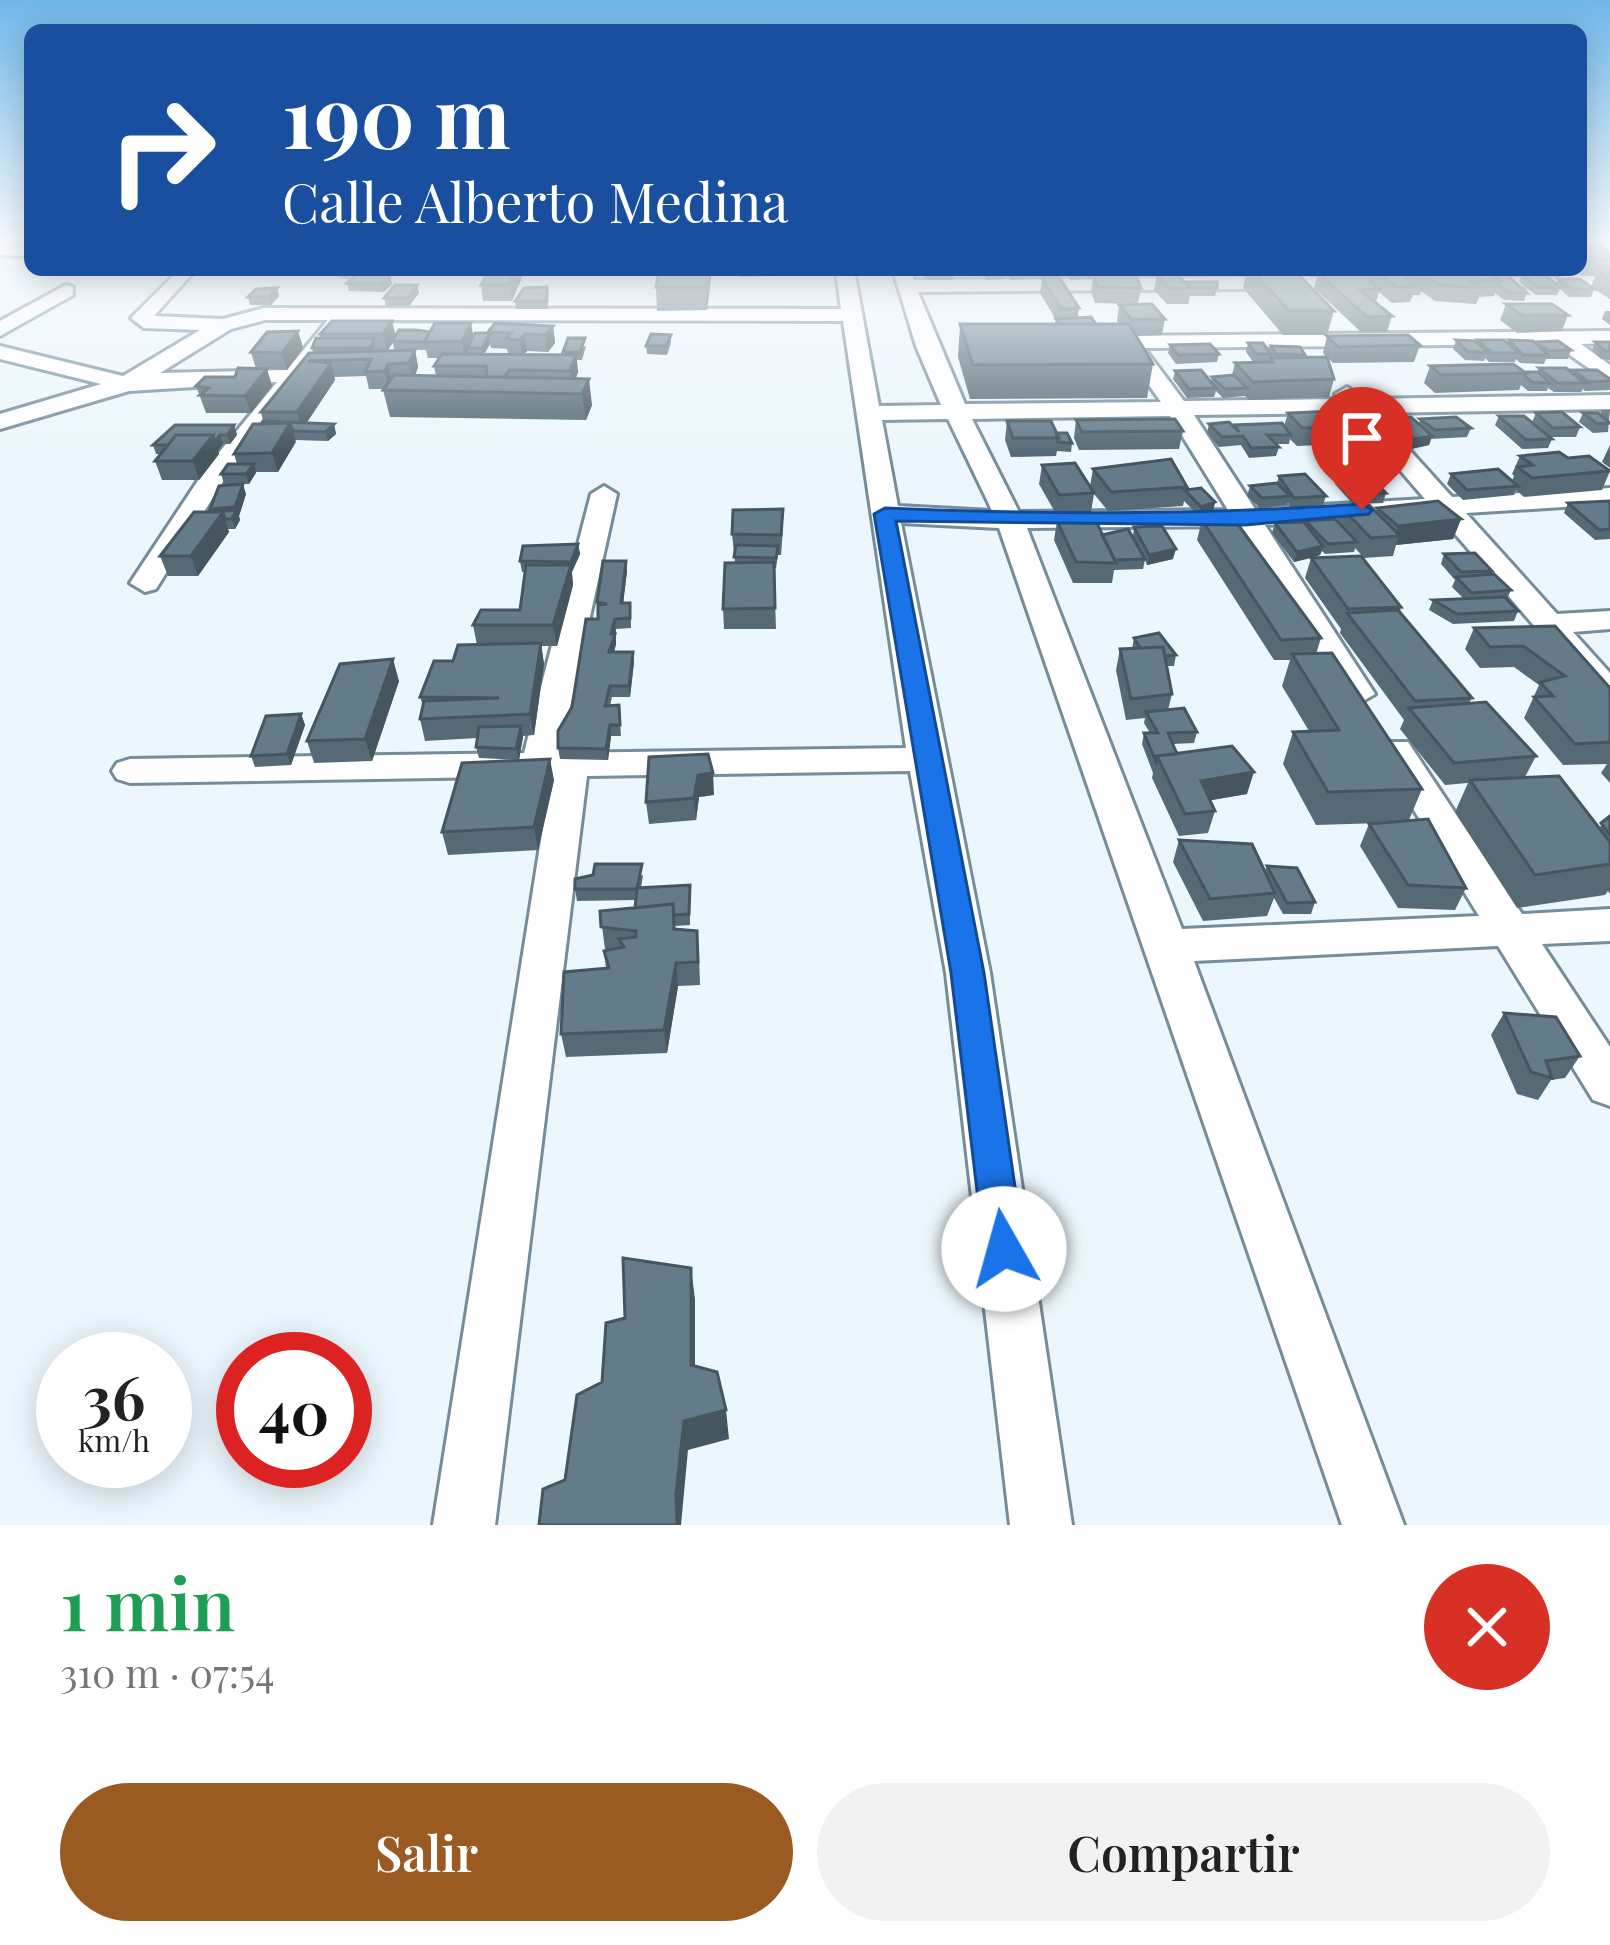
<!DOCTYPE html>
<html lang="es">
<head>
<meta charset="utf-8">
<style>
	:root { --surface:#fff; --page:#f2f2f2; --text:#222; --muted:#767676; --accent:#9a5b22 }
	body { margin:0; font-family:"Playfair Display",serif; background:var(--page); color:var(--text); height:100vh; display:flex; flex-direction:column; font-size:45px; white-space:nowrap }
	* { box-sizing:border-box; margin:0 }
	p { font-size:39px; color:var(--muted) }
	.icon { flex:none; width:66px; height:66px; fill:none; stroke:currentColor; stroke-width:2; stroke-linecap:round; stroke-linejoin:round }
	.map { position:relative; height:1525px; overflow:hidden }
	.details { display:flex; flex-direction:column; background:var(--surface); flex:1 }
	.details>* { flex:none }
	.top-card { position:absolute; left:24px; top:24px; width:1563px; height:252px; border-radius:18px; box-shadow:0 6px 30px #0003; background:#1a4fa0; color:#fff; overflow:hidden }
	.speed { position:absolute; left:36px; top:1332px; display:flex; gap:24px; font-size:60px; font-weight:700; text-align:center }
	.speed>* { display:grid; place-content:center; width:156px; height:156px; border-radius:50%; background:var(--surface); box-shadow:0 6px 30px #0003; line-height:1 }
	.speed small { font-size:30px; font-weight:400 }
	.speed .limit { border:18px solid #d22; background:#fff; color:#111 }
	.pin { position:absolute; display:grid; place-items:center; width:102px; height:102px; color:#fff; margin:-123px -51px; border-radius:50% 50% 50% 0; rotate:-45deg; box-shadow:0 0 12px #0007 }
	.pin .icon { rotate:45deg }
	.me { position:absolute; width:132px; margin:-66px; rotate:353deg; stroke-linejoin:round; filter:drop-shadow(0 0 9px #0008) }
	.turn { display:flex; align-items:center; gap:42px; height:252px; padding:0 60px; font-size:54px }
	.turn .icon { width:156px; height:156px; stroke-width:2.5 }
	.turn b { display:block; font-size:84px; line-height:102px }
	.round { display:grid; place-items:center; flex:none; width:126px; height:126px; border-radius:63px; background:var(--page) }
	.headline { display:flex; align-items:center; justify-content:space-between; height:204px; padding:0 60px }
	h1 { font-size:72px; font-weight:600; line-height:90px; color:#1e9e55 }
	.primary-button { display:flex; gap:24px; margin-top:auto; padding:24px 60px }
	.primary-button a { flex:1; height:138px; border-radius:72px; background:var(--accent); color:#fff; font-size:48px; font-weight:600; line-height:138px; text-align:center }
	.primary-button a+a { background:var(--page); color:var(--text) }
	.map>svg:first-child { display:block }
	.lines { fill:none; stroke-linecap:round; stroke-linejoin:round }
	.minor-casing { stroke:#758d9b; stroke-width:6 }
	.minor { fill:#fff; fill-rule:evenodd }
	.wall { fill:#566a76; fill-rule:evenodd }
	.shaded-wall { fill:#465660 }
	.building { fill:#647b89; stroke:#465660; stroke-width:3 }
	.route { fill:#1a73e8; stroke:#114b97; stroke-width:3 }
</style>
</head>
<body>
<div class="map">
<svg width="1610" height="1525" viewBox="0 0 1610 1525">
	<rect width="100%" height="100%" fill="#ecf7fd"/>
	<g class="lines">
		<g class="minor-casing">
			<path id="minor" d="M0,245L30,246V256L0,255Z
				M179,270L191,275L154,316L223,319L264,308L841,309L836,270H854L879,406L941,405L916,346L893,270H911L914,280L1364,276L1374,282L1364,288L918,292L965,404L1161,402L1123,348L1103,347L1100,342L1111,336L1610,331V343L1581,344L1610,365V383L1554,344L1144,348L1184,401L1339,399L1335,394L1347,387L1364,399L1610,395V409L1376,413L1452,497L1610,488V504L1466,513L1557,614L1610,611V629L1573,632L1610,673V703L1598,700L1438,514L1265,525L1375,694L1358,704L1341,694L1238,526L1027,528L1182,929L1479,916L1377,750L1382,742H1408L1522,914L1610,909V941L1542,944L1610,1047V1106L1593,1100L1498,946L1194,961L1404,1525H1342L999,528L901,523L990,973L1072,1525H1010L946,973L910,771L587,776L495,1525H433L551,776L130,783L117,779L112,771L117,763L130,759L524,753L591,494L604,486L617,494L560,753L906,748L843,321L350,320L227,475L156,589L145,592L130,583L207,467L277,382L129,391L0,429V414L101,384L0,359V346L123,376L200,330L144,328L131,318ZM265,320H328L287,370L160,373L231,329ZM1351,413L1425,499L1255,509L1194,415ZM1170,416L1228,510L1019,512L972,419ZM948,419L988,502L992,511L898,506L882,420Z
				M331,270H385C373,279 343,279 331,270Z
				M1610,273V285L1467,287L1457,281L1467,275Z
				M66,285L73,287V295L0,336V321Z"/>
		</g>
		<use href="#minor" class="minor"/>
	</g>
	<path class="wall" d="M1581,241L1592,243V245L1610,252V299L1594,289L1591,297H1569L1560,289L1557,295H1536L1519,282L1521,277H1510L1527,293L1524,301L1504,300L1495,293L1494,296L1479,297L1476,304L1435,301L1421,291L1420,295H1413L1410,302L1392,303L1379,292L1376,302L1392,316L1387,332L1362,333L1314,288L1317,277H1309L1300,270H1383L1420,276L1422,272L1419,270H1564L1561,277H1548L1556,284L1558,279L1591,287L1595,276H1582L1570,270H1581Z
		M489,270H523V275L512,301H483L481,285Z
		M540,270H580L577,276H541Z
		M712,270L707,310L657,311L656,287Z
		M739,270H775V276L740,277Z
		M921,270H954L953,280H926Z
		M979,270H1063L1062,278H1060L1079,308L1078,318L1096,324H1119L1117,321L1119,305L1165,319L1162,335L1136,336L1153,364L1147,398L970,399L958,357L960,324H1055L1056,320L1040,293L1042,279L1010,280L1006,275V279L986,280Z
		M1063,270H1160V274H1143L1141,272L1140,276H1136L1141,288L1138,304L1095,303L1091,291L1093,279L1070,280Z
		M1237,270H1294L1334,311L1327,335H1283L1243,288L1245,277H1242Z
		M1157,275L1217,288L1215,296H1190L1188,304H1167L1154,290Z
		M390,276L392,284L384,292L349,291L347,283Z
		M417,285L419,293L409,306H386L384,298Z
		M277,288L279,296L271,305H250L248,297Z
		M548,295V309H516L515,301Z
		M1506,304L1568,315L1562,331L1517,333L1500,320Z
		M1605,311H1610V325L1602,319Z
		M332,321L395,335H474L488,333V332L553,326L555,343L548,352L527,351L524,355H563V352L586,346L582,360H577L578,372L576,378L592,405L586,420L390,417L383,390L385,389H369L366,376L334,377L335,380L306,423L334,424L336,434L328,441L295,440L278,472H256L249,484H224L221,474L237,464L234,454L263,421L261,412L313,353L312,348L321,338L320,334ZM393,343L394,349L426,350L428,358H439L434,366L436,376H415L418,367L415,350L387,351ZM490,344L491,348L507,349L508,355L484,354Z
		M298,331L303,348L287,370L267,369L272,386L251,413H206L196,386L235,377L256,369L251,352Z
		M671,335V343L667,355L647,354L646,346Z
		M1327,336L1420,345L1414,362L1333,363L1327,357L1334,379L1329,397L1249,400L1245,396L1223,398L1216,391L1214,397L1187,398L1173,379L1175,371L1211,381L1212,377L1232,375L1235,363H1254L1246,352L1248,343L1269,352L1271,346L1305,355L1304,357H1326L1323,353Z
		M1456,340L1477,343L1478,340L1507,343L1509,340L1535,343V342L1571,350L1568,359H1546L1544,364L1520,363L1516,359L1515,362H1489L1485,358L1484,361L1465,360L1453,349Z
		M1595,342H1610V360L1601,359L1592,350Z
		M1170,345L1219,354L1217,362L1176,364L1168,353Z
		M1430,366L1524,372H1537L1539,368L1572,373L1573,370L1610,379V390L1585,391L1583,389L1581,392H1554L1548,388L1547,391H1528L1521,385L1519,390L1435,393L1424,383Z
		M1602,410H1610L1608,432L1593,433L1579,422L1583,413L1600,414Z
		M1288,413L1350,426L1344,444L1297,446L1290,439L1289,444H1276L1279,447L1276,456L1249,458L1241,445L1219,447L1207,433L1209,424L1234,428L1235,425L1284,426Z
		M1536,413L1580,427L1576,437H1550L1532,422Z
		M1499,416L1552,439L1548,448L1522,449L1495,425Z
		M1391,418L1419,424L1420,419L1471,428L1467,437L1431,439L1429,445L1411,449L1388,427Z
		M1076,420L1183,431L1179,449L1079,450L1074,438Z
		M1007,421L1056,433L1072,443L1071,452L1057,451L1056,456L1011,457L1005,440Z
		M234,425L237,435L230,444H223L218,451L219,454L199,480H162L155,461L160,454H156L153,445Z
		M1610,445V468L1602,462Z
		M1520,456L1568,458L1610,471L1602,490L1524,497L1516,490L1514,495L1463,500L1447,484L1451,474L1512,481L1514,476L1512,474Z
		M1042,465L1090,486L1093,469L1187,487L1186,489L1215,502L1213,512L1199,516L1184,501L1183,506L1108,511L1094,494L1091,512L1056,514L1039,484Z
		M1338,474L1386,493L1383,503L1353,504L1335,484Z
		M1279,476L1326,496L1323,505L1291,508L1288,503L1287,505L1260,508L1247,496L1250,486L1277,483Z
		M246,494L239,516L240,520L235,529H228L229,532L198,576H168L160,556L212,512L210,509Z
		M1610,501V539L1595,540L1564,513L1568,503Z
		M1341,507L1376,512L1377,508L1461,519L1453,539L1396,545L1393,556L1364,558L1355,548L1354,552L1325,554L1322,551L1320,555L1312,558L1401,607L1400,612L1472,698L1469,703L1536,756L1525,777L1599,828L1610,816V894L1608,891L1605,895L1517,908L1455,812L1468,783L1445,785L1400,729L1404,720L1340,633L1341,629L1305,578L1311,558L1294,562L1272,533L1275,523L1306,524V521H1336Z
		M1202,520L1321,638L1316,654L1422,789L1409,820L1466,888L1455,910L1398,908L1360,846L1369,824L1381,823L1316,825L1283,764L1293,732L1309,731L1282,686L1290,660H1274L1197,540Z
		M1057,521L1102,535L1133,536L1134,527L1173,559L1147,565L1145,560L1143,569L1114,570L1112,583H1073L1054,540Z
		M783,529L781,555H778L776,568H774L776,629H724L723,609L735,563L732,534Z
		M578,544L580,554L572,572L573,585L557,646H541L544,664L534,735L523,736L519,760L479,758L476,747L477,738L425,741L420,719L423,706L420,697L453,661L477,645L473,625L520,610L525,572H522L520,561Z
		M1444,554L1492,571L1490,574L1511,590L1507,599L1518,611L1514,621L1453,624L1429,610L1433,600L1464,599L1452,587L1455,580L1441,564Z
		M627,571L623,603L631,613V628L616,629V644L614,652L634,662L630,697H612L610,706L619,705L621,736H611L608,760L560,759L558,748L598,619L597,602Z
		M1555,626L1610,688V783L1601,773L1607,764L1563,765L1524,718L1539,685L1514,667L1480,668L1465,649L1474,628Z
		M1134,638L1176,655L1174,666H1167L1172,694L1168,710L1197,732L1194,743L1173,744L1177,754L1247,794L1210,800L1215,811L1208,833L1179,836L1152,778L1153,773L1142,744L1144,733H1150L1144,723L1145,718L1126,720L1116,670L1120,649H1132Z
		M399,681L372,761L314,763L307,741Z
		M301,714L305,725L291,765L255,767L251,756Z
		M554,780L538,850L448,855L442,832Z
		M714,795L699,797L696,820L649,824L646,802Z
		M1179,840L1265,871L1267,866L1315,902L1311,914H1283L1274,898L1267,916L1203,921L1173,862Z
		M643,875L641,888L690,885V925L675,926L676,929L699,954L700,985L678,986L667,1053L566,1057L561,1034L606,968L604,951L610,950L605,949L600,911L635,908L636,900L577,901L575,889Z
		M1504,1013L1580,1056L1565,1078L1551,1080L1538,1100L1517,1094L1491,1035Z"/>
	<path class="shaded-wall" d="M516,270H523V275L512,301L509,285Z
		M708,270H712L707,310L706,287Z
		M1131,270H1141L1140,276L1130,277Z
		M390,276L392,284L384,292L382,284Z
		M417,285L419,293L409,306L408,298Z
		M277,288L279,296L271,305L269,297Z
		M392,321L396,337L387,351L383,334Z
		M471,323L474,339L467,348L468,353L465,358L462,341Z
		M553,326L555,343L548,352L545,335Z
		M298,331L303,348L287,370L282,353Z
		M525,334L527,351L522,357L520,340Z
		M489,335L490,344L483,356L482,348Z
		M415,350L418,367L413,381L409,363Z
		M576,355L578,372L572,388L570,371Z
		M331,363L335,380L302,430L297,412Z
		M388,364L392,381L389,389L385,371Z
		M267,369L272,386L251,413L245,396Z
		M589,379L592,405L586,420L582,394Z
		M290,423L296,442L278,472L272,453Z
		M334,424L336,434L328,441L325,432Z
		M234,425L237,435L230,444L227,435Z
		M213,435H220L223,444L218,451L219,454L199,480L193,461Z
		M1432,436L1429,445L1411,449L1414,439Z
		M254,464L256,473L249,484L246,474Z
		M243,484L246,494L239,516L240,520L235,529L232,519L237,510L235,507Z
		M1215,502L1213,512L1199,516L1201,507Z
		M223,512L229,532L198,576L191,556Z
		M1461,519L1453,539L1396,545L1400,536H1395L1398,526Z
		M578,544L580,554L572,572L571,562Z
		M1323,546L1320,555L1294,562L1297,552Z
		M1176,549L1173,559L1147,565L1149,555Z
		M626,561L627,571L622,613L621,603Z
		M571,565L573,585L557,646L553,625Z
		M615,619L616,644L611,663L609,652Z
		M541,643L544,664L534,735L530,714Z
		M633,652L634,662L630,697L629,686Z
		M393,659L399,681L372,761L365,739Z
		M301,714L305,725L291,765L287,754Z
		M610,725L611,736L608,760L606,749Z
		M521,726L523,737L519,760L516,749Z
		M550,759L554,780L538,850L534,827Z
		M1254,772L1247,794L1195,803L1201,781Z
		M713,773L714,795L699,797L696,820L694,798L698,775Z
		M676,963L678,986L667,1053L664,1030Z
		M691,1268L695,1299V1395L691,1365Z
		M726,1410L729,1439L688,1450L681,1525H677L676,1494L684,1421Z"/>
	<path class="building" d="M1597,245L1610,252V260L1588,261L1581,257V246Z
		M489,270H516L509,285H481Z
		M659,270H708L706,287H656Z
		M1070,270H1129L1130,271L1071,272Z
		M1252,270H1294L1334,311H1289Z
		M1413,270L1424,279H1406L1415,287H1396L1377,271Z
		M1483,270L1499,280L1472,282L1482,288L1440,285L1421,272Z
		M1370,272L1379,279L1369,280L1379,289L1360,290L1392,316L1367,317L1318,273Z
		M1597,272H1610V280Z
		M1176,274L1191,288L1170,289L1157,275Z
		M356,275L390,276L382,284L347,283Z
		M1093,275L1136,276L1141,288L1098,287Z
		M1490,275H1507L1527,293L1507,292L1498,285L1499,280Z
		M1522,275H1545L1560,287H1539Z
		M1059,277L1079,308L1061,309L1042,278Z
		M1558,279H1580L1594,289H1572Z
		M1185,282H1217V288H1186H1191Z
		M395,285H417L408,298H384Z
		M547,287V301H515L524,288Z
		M277,288L269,297H248L256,289Z
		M1152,304L1165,319L1132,320L1119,305Z
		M1506,304H1552L1568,315L1523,316Z
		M1091,317L1096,324H1060L1056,319Z
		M332,321H392L383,334H320Z
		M435,323H471L462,341L424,342Z
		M495,323L553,326L545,335L525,334L520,340L506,339L511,333L488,332Z
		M960,324H1129L1153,364L973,365Z
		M399,330H416L430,332L424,342L392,341Z
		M298,331L282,353L251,352L267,332Z
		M475,333H490L482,348H467Z
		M651,334L671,335L666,346H646Z
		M1408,335L1420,345L1338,347L1327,336Z
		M316,338H374L371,348H312Z
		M568,338H585L580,352H563Z
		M1456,340L1475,341L1487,352H1468Z
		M1478,340H1504L1518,353H1492Z
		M1509,340L1533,341L1548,355H1523Z
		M1558,341L1571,350L1549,351L1535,342Z
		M1595,342H1610V351H1605Z
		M1248,343H1263L1271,354H1256Z
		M1210,344L1219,354L1178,355L1170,345Z
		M1271,346L1300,347L1305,355L1276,354Z
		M415,350L409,363L388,364L385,371L365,372L371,359L308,361L331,363L297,412H261L309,353Z
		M442,354L576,355L570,371L509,370L505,377H487L486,366H434Z
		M1327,357L1334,379L1253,382L1235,363L1273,362L1271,358Z
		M1513,364L1526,373L1441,375L1430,366Z
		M238,368L267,369L245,396L200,395L209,388L196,386L205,377H235Z
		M1539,368H1566L1585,383H1557Z
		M1201,370L1216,388L1189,389L1175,371Z
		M1573,370H1597L1610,379V381L1589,382Z
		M1524,372H1538L1550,383L1532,382L1525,376L1526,373Z
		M394,375L589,379L582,394L383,390Z
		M1234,375L1247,388L1225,389L1212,377Z
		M1335,411L1350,426L1302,428L1288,413Z
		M1562,412L1580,427L1553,428L1536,413Z
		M1583,413H1598L1610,423L1597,424Z
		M1499,416H1524L1552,439L1526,440Z
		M1411,417L1432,436L1414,439L1391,418Z
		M1456,417L1471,428L1435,430L1420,419Z
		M1175,419L1183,431L1082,432L1076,420Z
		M263,421L334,424L325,432L293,431L290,423L261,424Z
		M1007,421H1051L1059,438H1013Z
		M1229,422L1239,432L1235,425L1282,423L1291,435H1267L1279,447L1251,448L1243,436L1222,437L1209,424Z
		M290,423L272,453L234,454L253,424Z
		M175,425H234L227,435H220L215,442L213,435H176L168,445H153Z
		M1056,433H1067L1072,443L1058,442Z
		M176,435H213L193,461H155Z
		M1559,452L1568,458L1589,456L1610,471L1532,478L1518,467L1533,465L1520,456Z
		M1171,459L1187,487L1111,492L1093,469Z
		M1075,463L1094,493L1059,495L1042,465Z
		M228,464H254L246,474H221Z
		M1498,469L1518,486L1467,490L1451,474Z
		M1367,473L1386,493L1356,494L1338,474Z
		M1305,474L1326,496L1294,498L1279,476Z
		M1277,483L1290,496L1262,498L1250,486Z
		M243,484L235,507L210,509L219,486Z
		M1201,488L1215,502L1201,507L1185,490Z
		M1438,501L1461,519L1398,526L1377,508Z
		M1610,501V529L1599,530L1568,503Z
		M1369,505L1400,536L1371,538L1341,507Z
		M783,509L781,535L732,534L733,510Z
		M237,510L232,519H225L223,512H212Z
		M194,512H223L191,556H160Z
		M1095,519L1116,563L1076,562L1057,521Z
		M1234,519L1321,638L1281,640L1202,520Z
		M1335,519L1357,542L1328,544L1306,521Z
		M1304,522L1323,546L1297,552L1275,523Z
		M1162,526L1176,549L1149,555L1134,527Z
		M1128,529L1145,559L1115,560L1102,535Z
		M578,544L571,562L520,561L523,546Z
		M736,545L778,546L776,558L734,557Z
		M1475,553L1492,571L1461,572L1444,554Z
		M1361,556L1401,607L1348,609L1311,558Z
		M603,561H626L621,603H630V618L615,619L611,634H615L609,652H633L629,686H610L605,706L619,705L620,725H610L606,749L558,748V731L572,707L586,619H598V605L607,604L597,602Z
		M774,562L775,608L723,609L725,563Z
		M526,565H571L553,625H473L481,610H520Z
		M1494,574L1511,590L1472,593L1456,577Z
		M1505,597L1518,611L1457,614L1433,600Z
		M1398,610L1472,698L1415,701L1347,613Z
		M1555,626L1610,688V742L1575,744L1534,697L1553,696L1540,682L1565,676L1523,646L1490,647L1474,628Z
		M1159,633L1176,655L1165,656L1163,647L1140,648L1134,638Z
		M541,643L530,714L420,719L424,701L499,698L420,697L434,661H453L458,645Z
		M1163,647L1172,694L1131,699L1120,649Z
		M1332,653L1422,789L1328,792L1293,732L1339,730L1292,654Z
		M393,659L365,739L307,741L340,664Z
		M1486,702L1536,756L1454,763L1409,708Z
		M1184,708L1197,732L1168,733L1177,754L1157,756L1156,762L1144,733H1158L1146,712Z
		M301,714L287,754L251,756L266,716Z
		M521,726L516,749L476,747L479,727Z
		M1232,746L1254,772L1201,781L1215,811L1185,814L1157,756Z
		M708,754L713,773L698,775L694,798L646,802L649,757Z
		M550,759L534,827L442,832L462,763Z
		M1559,776L1610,842V864L1535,875L1470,780Z
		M1610,816V835L1601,823Z
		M1428,819L1466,888L1408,885L1369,824Z
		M1179,840L1252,844L1275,893L1210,899Z
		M595,864H642L637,889H575V879L593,875Z
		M1267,866L1297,868L1315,902L1287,903Z
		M690,885L689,914L674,915L673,904L635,908L637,888Z
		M673,904L674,929L697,931L698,962L676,963L664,1030L561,1034L564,972L609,968L604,951L624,947L619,939L636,937V931L601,927L600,911Z
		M1504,1013L1556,1017L1580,1056L1546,1061L1552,1078L1531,1072Z
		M623,1258L691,1268V1365L717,1372L726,1410L684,1421L676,1494L677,1525H539L543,1489L565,1480L577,1395L602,1382L606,1323L625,1318Z"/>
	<linearGradient id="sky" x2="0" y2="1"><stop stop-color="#6fb7ea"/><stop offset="0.53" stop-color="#f6fbfe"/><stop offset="1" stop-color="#f6fbfe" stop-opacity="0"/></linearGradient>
	<rect width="1610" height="454" fill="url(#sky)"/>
	<path class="route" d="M1362,504L1372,510L1369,514L1245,525L896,521L984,973L1024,1249L1019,1262L1004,1268L990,1262L984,1249L951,973L874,514L885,508C1044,515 1203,515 1362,504Z"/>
</svg>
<div class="speed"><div>36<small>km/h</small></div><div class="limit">40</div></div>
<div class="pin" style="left:1362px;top:510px;background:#d93025"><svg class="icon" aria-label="arrive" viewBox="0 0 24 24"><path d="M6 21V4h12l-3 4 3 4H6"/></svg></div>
<svg class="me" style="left:1004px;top:1249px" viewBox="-20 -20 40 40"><circle r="19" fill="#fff"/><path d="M0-13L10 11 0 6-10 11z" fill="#1a73e8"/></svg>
<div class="top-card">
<div class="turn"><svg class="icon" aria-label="right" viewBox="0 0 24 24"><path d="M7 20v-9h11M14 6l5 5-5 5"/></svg><div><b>190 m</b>Calle Alberto Medina</div></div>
</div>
</div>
<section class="details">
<div class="headline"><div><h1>1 min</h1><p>310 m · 07:54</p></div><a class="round" style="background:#d93025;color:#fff"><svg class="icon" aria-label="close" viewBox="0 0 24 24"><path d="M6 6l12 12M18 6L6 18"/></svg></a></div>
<div class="primary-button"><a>Salir</a><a>Compartir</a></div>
</section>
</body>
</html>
